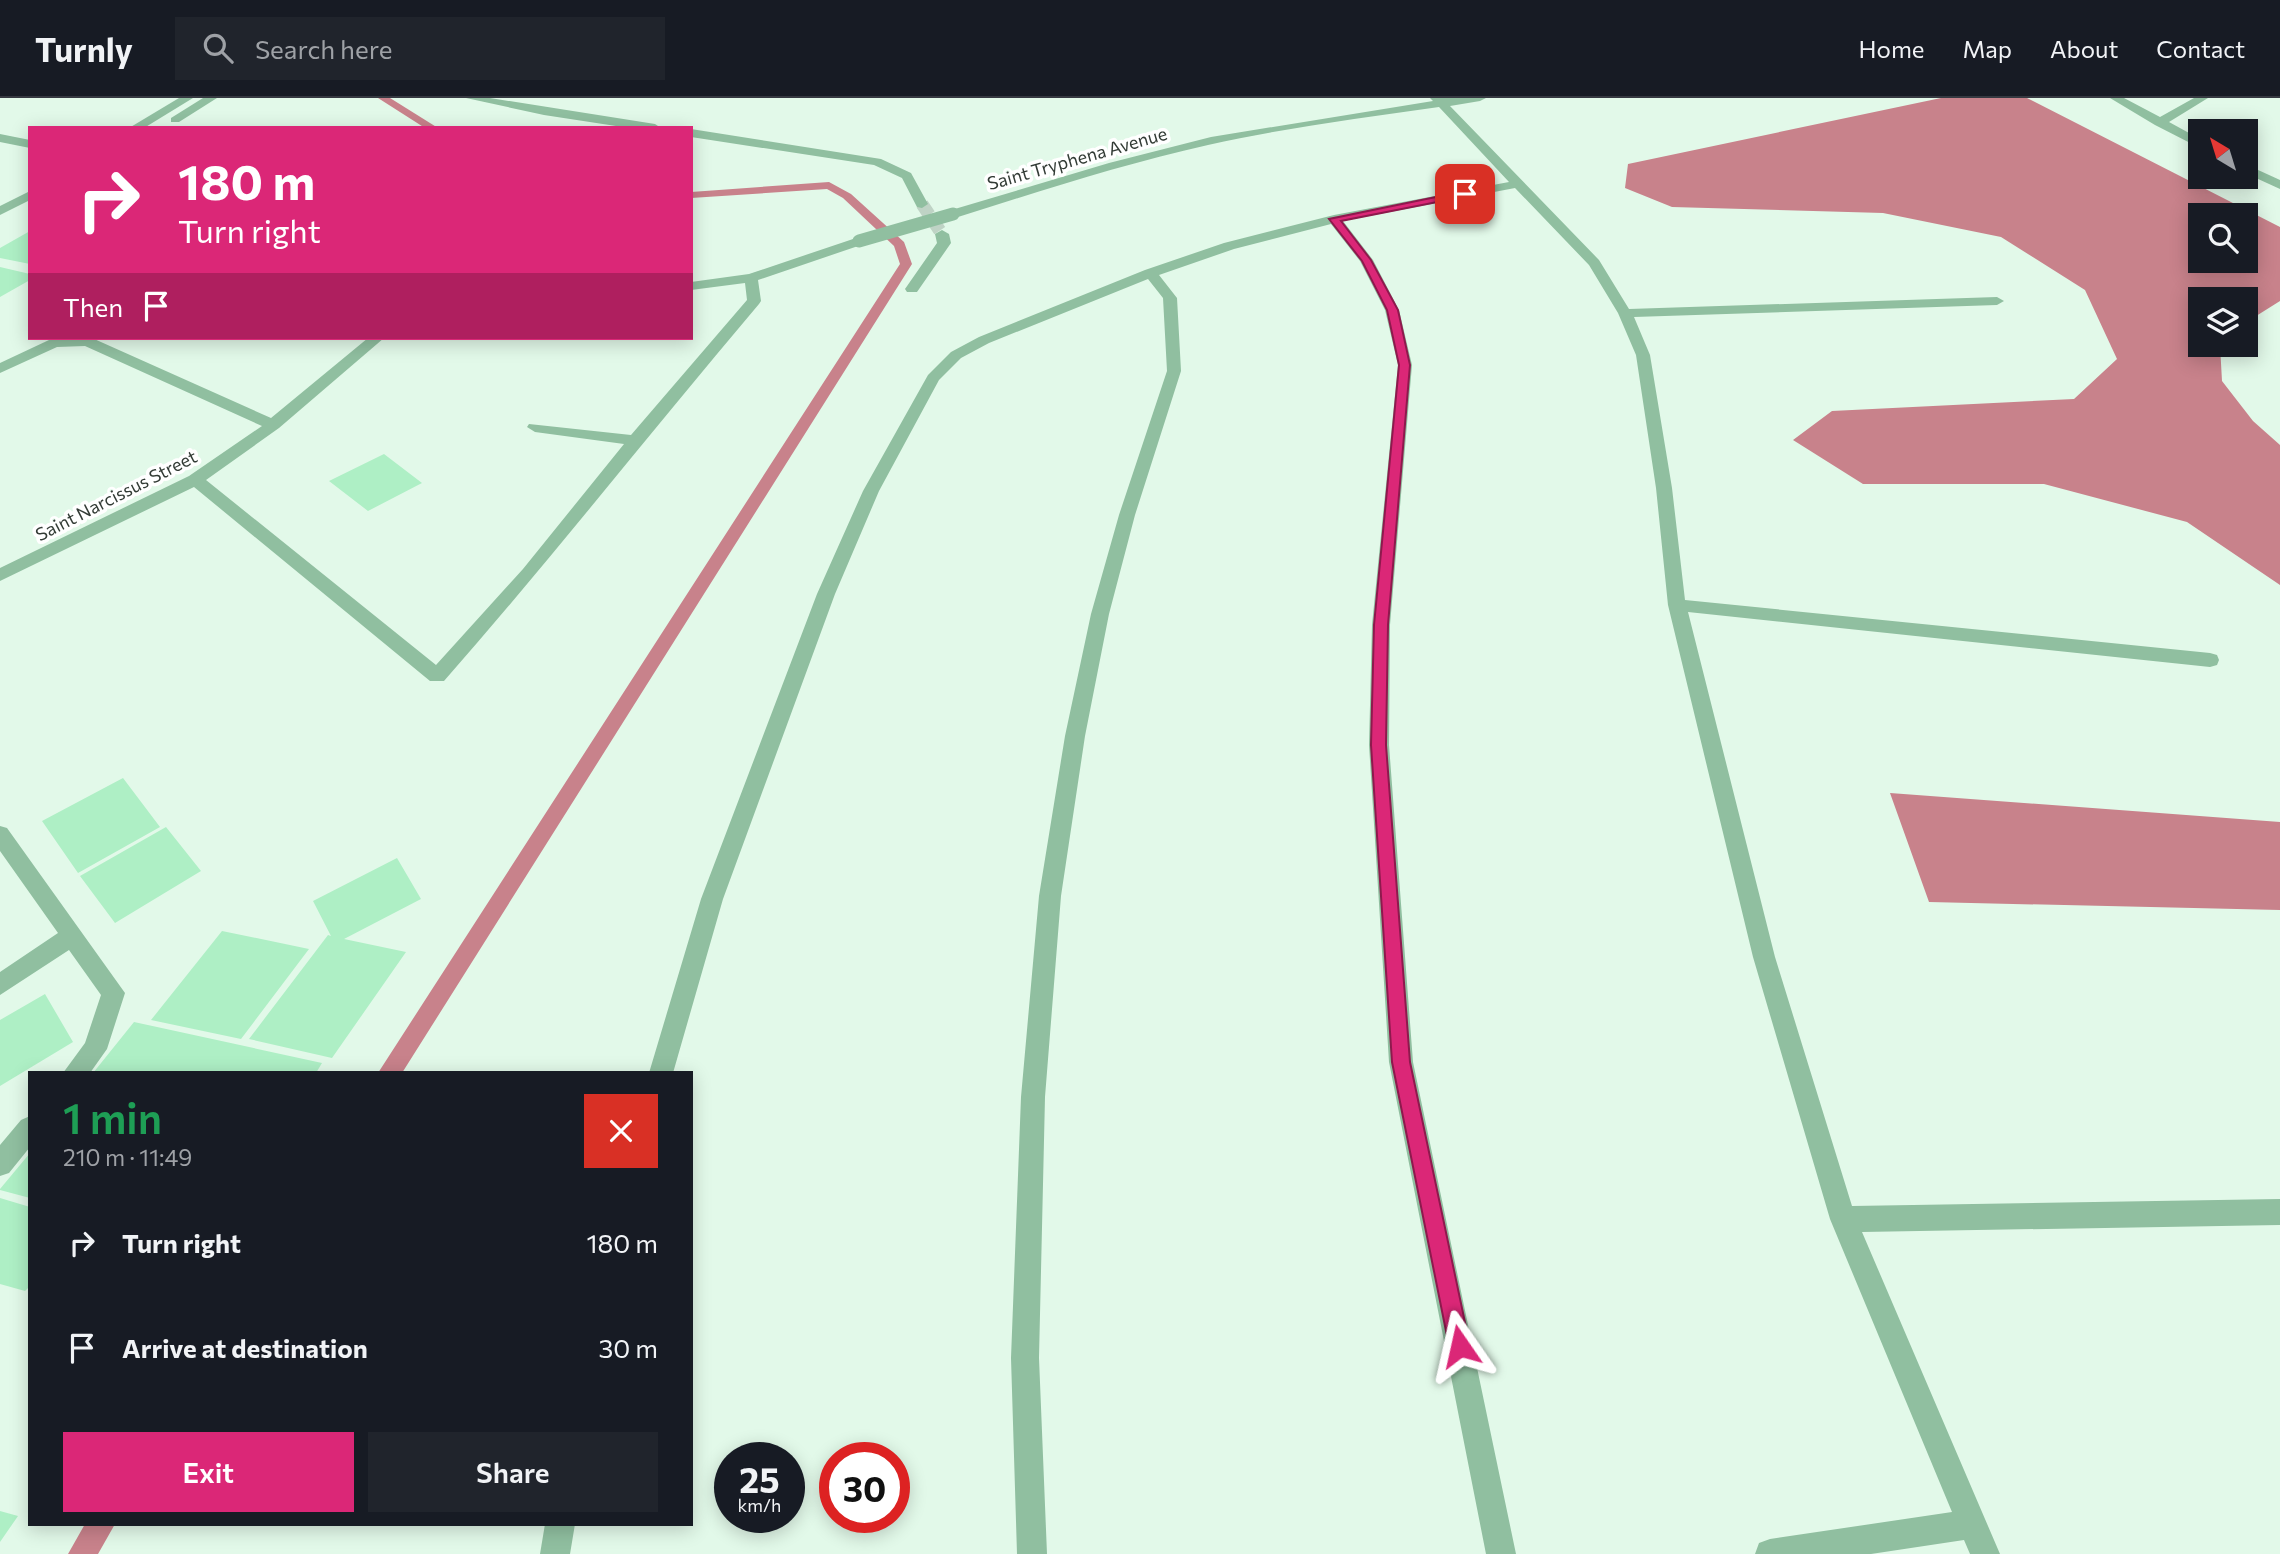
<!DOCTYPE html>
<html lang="en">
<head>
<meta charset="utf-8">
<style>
	:root { --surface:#171b24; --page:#20242c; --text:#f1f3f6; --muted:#9ea1a6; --line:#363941; --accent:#db2777 }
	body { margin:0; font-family:Commissioner,sans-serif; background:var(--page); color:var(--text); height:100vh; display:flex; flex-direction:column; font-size:26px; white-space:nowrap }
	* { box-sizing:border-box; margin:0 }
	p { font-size:23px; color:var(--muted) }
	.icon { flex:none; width:38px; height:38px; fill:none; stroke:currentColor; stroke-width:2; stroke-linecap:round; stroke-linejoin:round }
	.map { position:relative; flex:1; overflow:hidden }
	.drawer { position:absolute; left:28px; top:973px; width:665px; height:455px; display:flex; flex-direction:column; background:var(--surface); border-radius:0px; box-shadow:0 4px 18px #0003 }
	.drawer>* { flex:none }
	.banner { position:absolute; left:28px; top:28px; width:665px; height:214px; border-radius:0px; box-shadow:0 4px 18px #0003; background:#db2777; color:#fff; overflow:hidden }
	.needle { width:46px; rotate:322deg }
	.tools { position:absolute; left:2188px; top:21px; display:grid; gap:14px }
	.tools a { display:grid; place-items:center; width:70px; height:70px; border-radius:0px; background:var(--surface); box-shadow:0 4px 18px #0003; font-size:35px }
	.speed { position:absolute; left:714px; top:1344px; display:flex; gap:14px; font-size:35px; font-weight:700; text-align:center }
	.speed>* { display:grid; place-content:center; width:91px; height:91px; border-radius:50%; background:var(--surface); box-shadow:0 4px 18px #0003; line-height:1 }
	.speed small { font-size:18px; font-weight:400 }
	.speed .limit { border:10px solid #d22; background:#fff; color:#111 }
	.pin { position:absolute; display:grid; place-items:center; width:60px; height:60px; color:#fff; margin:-30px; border-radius:14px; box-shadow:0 4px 10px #0006 }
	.me { position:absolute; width:77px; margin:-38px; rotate:349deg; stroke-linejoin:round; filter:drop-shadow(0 0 5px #0008) }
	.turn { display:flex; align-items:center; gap:24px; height:147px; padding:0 35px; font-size:32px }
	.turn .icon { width:91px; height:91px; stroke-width:2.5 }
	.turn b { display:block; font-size:49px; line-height:60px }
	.then { display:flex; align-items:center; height:66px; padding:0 35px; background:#0003; gap:14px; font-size:26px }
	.round { display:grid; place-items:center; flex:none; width:74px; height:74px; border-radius:0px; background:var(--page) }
	.head { display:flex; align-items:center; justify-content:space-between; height:119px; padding:0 35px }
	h1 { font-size:42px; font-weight:600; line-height:52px; color:#1e9e55 }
	.primary-button { display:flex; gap:14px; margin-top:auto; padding:14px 35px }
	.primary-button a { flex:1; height:80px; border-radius:0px; background:var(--accent); color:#fff; font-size:28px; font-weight:600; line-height:80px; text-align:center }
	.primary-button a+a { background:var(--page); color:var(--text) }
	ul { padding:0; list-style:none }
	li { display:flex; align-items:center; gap:21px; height:105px; padding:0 35px }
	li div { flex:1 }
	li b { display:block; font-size:26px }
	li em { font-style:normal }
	header { display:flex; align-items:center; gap:42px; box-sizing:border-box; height:98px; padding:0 35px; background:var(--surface); border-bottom:2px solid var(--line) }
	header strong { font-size:33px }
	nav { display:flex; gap:38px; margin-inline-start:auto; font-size:24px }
	.search { width:490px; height:63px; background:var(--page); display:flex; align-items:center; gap:18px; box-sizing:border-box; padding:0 24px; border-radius:0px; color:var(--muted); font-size:26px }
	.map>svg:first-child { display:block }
	.water { fill:#c8828b; fill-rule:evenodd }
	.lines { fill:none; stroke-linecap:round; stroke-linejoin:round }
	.stream { fill:#c8828b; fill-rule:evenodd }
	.building { fill:#aeefc5 }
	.minor-tunnel { stroke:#bfd3c5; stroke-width:13; stroke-dasharray:13 6; stroke-linecap:butt }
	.minor { fill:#90bfa0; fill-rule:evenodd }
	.minor-bridge { stroke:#90bfa0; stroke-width:13 }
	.route { fill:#db2777; stroke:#8e194d; stroke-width:2 }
	.labels { text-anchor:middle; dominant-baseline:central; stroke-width:7; stroke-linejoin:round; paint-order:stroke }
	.far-street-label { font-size:18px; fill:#323b35; stroke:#fff }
</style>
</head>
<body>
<header>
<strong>Turnly</strong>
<div class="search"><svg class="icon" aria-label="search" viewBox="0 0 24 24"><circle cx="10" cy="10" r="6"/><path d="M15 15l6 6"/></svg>Search here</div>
<nav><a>Home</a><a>Map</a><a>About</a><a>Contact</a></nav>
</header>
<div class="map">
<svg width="2280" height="1456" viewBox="0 0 2280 1456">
	<rect width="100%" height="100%" fill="#e2f9e9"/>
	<path class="water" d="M1941,0H2027L2280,129V203L2245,225V201H2200V247H2220L2222,283L2253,323L2280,347V487L2187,424L2044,386H1863L1793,342L1832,313L2074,301L2117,261L2085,192L2001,139L1883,115L1672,109L1625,90L1628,66ZM2200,117H2245V163H2200Z
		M1890,695L2280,724V812L1929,804Z"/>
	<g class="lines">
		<path class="stream" d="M378,0H390L438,30H425Z
			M829,84L851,96L904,144L912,166L402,975H378L900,166L894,148L843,100L827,91L691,100V94Z
			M85,1426H115L98,1456H68Z"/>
	</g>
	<path class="building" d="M30,133V166L0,160V150Z
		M0,169L30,176V182L0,199Z
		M384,356L422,385L368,413L329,383Z
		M123,680L160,729L78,775L42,723Z
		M166,729L201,773L115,825L80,778Z
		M397,760L421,801L344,841L406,854L332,960L249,941L328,837L331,838L313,803Z
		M222,833L309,851L241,941L151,922Z
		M45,896L73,944L0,988V922Z
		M134,924L322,965L316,975H93Z
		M30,1055V1100L0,1092V1091Z
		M0,1100L30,1109V1188L25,1193L0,1186Z
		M0,1413L18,1418L0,1444Z"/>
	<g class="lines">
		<path class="minor-tunnel" d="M922,106L942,136"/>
		<path class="minor" d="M179,0H193L144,30H129Z
			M203,0H217L179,24H171V20Z
			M466,0H490L655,26L661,30H629L544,17Z
			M1430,0H1486L1480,3L1450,8L1599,162L1629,211L1997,199L2004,203L1997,207L1634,219L1650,257L1672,390L1685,502L2210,555L2217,557L2219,562L2217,567L2210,569L1688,514L1775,859L1852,1108L2280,1101V1127L1862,1134L2000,1456H1970L1964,1442L1871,1456H1755L1759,1445L1770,1441L1952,1414L1830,1121L1753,859L1668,507L1656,390L1636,257L1618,215L1589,167L1515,90L1343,123L1373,162L1399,212L1412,267L1390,527L1389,647L1413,964L1516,1456H1486L1389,964L1369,647L1372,527L1398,267L1385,212L1360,163L1331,126L1234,151L1159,177L1177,200L1181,273L1135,417L1109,516L1085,638L1061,798L1045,999L1039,1260L1047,1456H1017L1011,1260L1021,999L1039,798L1065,638L1091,516L1119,417L1167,273L1163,200L1148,181L989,245L961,260L939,282L879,393L835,496L723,801L673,975H649L701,801L817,496L863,393L928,277L951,254L979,239L1145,172L1224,145L1334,117L1509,84L1439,9C1361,20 1284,30 1208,47C1123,66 1041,93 958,119H948V113L1109,65L1211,39L1433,3Z
			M2110,0H2124L2160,19L2194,0H2208L2169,24L2200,41V50L2155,27Z
			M691,31L881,61L911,75L928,106L922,110L917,109L902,80L874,67L691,39Z
			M0,36L30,42V50L0,44Z
			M2245,66L2280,82V91L2245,75Z
			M30,93V102L0,117V108Z
			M942,132L949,136L951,145L917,194H907L905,191L937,145L935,136Z
			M859,139L866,143L864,146L758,182L761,203L759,206C653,331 552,460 444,583H430L194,389L0,483V470L189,378L262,328L85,248L57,249L0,275V265L49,242L92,240L271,320L368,240H384L279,330L206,382L436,567L523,471L624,346L535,334L527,329L529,326L631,337L747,202L745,185L691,192V184L749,176Z
			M0,728L7,730L125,895L107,951L90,975H63L85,945L101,897L69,852L0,897V874L58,835L0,753Z
			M30,1018V1049L9,1075L0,1078V1047L21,1022Z
			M545,1426H575L570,1456H540Z"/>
		<path class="minor-bridge" d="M859,143L953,116"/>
	</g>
	<path class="route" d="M1465,93L1468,94V98L1341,123L1371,162L1398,212L1410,267L1388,527L1386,647L1410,964L1470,1248L1467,1256L1460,1259L1452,1256L1449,1248L1392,964L1371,647L1374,527L1399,267L1387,212L1362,163L1329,121Z"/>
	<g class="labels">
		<g class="far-street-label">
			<text transform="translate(1077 60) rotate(-16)">Saint Tryphena Avenue</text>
			<text transform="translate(116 397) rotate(-27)">Saint Narcissus Street</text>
		</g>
	</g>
</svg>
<div class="tools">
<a><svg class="needle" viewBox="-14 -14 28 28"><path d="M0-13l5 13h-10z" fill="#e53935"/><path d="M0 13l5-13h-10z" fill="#9ea1a6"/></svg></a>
<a><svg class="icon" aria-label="search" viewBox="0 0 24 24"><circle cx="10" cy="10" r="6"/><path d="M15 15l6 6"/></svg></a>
<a><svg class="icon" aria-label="layers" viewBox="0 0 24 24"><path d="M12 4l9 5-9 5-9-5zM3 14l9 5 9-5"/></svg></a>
</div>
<div class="speed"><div>25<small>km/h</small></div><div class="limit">30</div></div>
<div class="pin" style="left:1465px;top:96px;background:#d93025"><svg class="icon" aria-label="arrive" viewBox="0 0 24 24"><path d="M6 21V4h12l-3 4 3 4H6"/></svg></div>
<svg class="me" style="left:1460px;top:1248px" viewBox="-20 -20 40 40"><path d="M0-17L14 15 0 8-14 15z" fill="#db2777" stroke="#fff" stroke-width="4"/></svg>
<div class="banner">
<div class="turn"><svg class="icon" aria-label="right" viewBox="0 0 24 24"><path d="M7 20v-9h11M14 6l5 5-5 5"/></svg><div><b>180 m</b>Turn right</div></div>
<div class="then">Then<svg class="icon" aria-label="arrive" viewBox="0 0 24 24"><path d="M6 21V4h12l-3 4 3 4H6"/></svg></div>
</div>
<section class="drawer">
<div class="head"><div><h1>1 min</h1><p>210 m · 11:49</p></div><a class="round" style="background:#d93025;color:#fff"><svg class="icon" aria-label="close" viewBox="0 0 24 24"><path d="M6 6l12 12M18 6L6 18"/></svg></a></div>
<ul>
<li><svg class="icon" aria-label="right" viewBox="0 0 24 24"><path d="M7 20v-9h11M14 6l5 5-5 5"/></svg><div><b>Turn right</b></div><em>180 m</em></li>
<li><svg class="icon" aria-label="arrive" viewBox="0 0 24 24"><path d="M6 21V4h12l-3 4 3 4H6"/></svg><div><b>Arrive at destination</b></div><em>30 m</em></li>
</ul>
<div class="primary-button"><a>Exit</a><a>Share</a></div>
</section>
</div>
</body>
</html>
